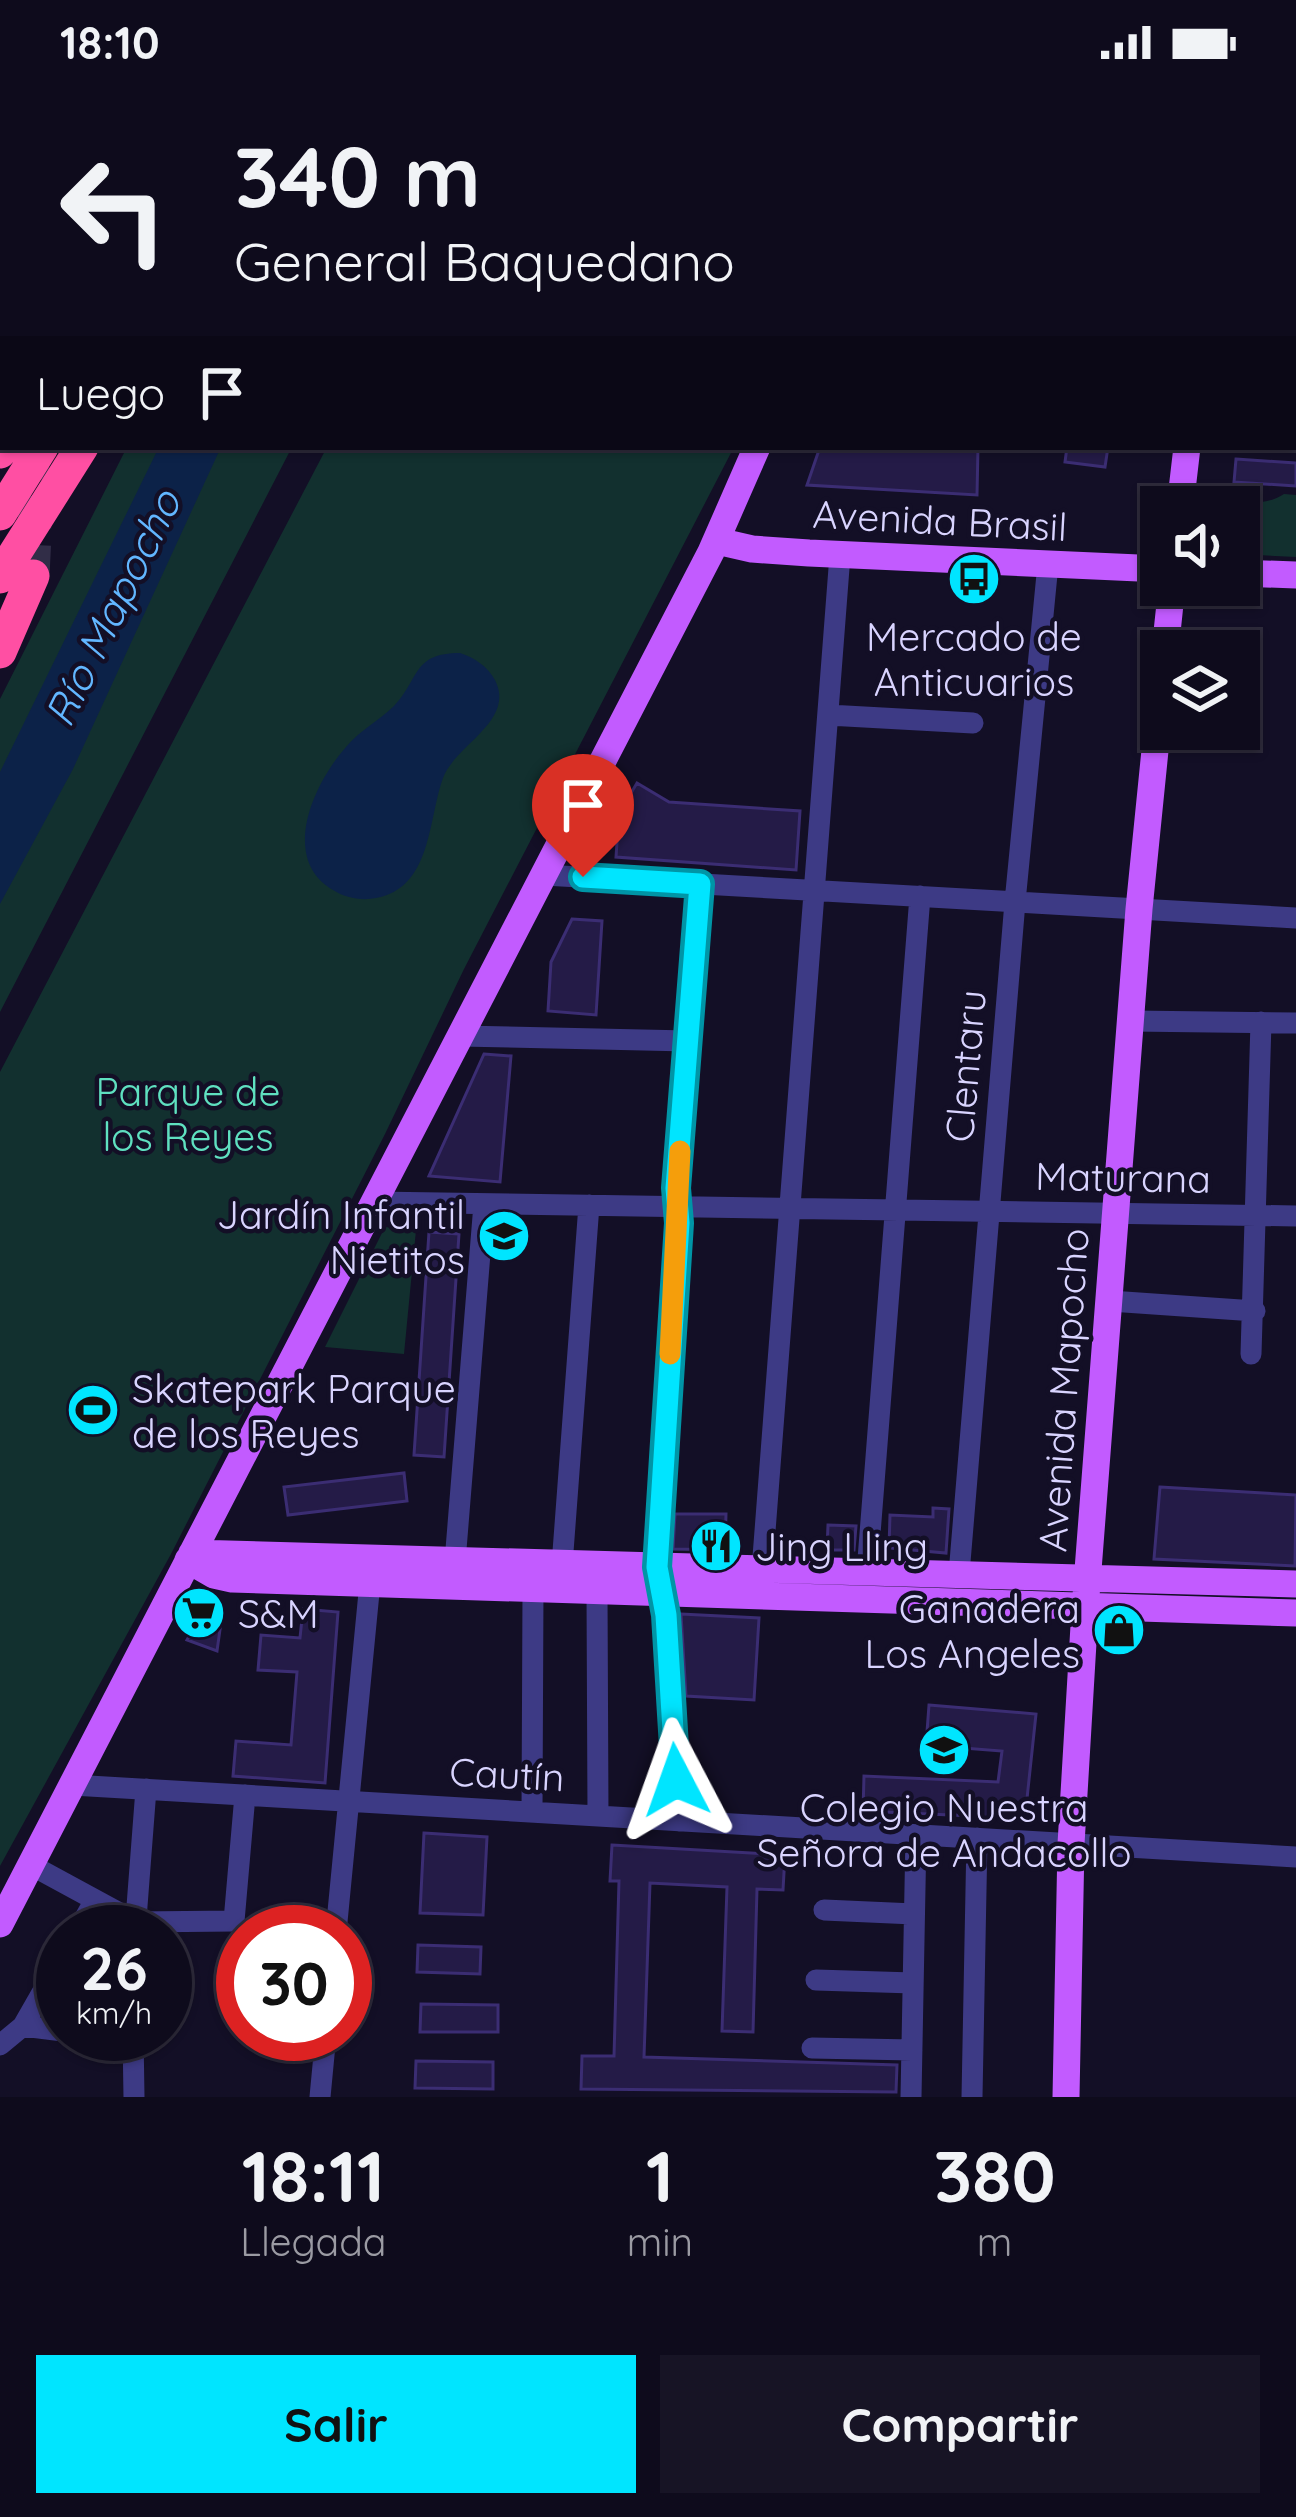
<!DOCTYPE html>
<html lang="es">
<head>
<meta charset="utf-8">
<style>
	:root { --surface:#0e0b1c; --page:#171425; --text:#f1f3f6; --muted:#9b9ba3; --line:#2e2b3b; --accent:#00e5ff }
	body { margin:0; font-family:Quicksand,sans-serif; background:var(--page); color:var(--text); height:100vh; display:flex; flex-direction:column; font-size:45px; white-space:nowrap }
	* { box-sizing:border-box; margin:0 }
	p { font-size:39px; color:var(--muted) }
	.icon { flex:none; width:66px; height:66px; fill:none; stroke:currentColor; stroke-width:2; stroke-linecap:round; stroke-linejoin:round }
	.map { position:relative; height:2013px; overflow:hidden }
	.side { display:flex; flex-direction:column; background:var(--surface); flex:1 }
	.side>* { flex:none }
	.hud { position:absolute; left:0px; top:0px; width:1296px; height:366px; box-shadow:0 3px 9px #0004,0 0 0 3px var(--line); background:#0e0b1c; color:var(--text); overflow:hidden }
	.buttons { position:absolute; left:1140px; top:402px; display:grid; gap:24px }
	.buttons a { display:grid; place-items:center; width:120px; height:120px; border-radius:0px; background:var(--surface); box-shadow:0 3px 9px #0004,0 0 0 3px var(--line); font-size:60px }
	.speed { position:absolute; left:36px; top:1821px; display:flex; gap:24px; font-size:60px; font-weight:700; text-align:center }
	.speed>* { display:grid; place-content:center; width:156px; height:156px; border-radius:50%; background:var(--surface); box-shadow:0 3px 9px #0004,0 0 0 3px var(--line); line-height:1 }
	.speed small { font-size:30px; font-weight:400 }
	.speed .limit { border:18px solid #d22; background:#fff; color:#111 }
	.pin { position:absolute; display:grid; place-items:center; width:102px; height:102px; color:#fff; margin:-123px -51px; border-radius:50% 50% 50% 0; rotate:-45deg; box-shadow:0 0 12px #0007 }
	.pin .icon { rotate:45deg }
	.me { position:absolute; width:132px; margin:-66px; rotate:356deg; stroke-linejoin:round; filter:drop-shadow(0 0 9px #0008) }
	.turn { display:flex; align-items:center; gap:42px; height:252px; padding:0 36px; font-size:54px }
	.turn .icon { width:156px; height:156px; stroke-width:2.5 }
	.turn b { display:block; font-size:84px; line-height:102px }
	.then { display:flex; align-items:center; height:114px; padding:0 36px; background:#0003; gap:24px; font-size:45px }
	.eta { display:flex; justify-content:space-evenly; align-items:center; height:204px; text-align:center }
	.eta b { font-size:72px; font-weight:800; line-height:84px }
	.action { display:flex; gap:24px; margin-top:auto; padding:24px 36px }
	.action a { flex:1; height:138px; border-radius:0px; background:var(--accent); color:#111; font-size:48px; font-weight:800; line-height:138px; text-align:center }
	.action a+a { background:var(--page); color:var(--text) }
	.status { display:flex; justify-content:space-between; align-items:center; height:84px; padding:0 60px; background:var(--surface); direction:ltr }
	.status svg { height:33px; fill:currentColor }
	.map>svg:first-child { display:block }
	.green { fill:#12302f }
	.water { fill:#0c2248 }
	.building { fill:#241b47; stroke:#3b2d73; stroke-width:3 }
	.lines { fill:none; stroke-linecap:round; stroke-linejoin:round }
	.highway-tunnel { stroke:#312d47; stroke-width:33; stroke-dasharray:33 16; stroke-linecap:butt }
	.minor { stroke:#3d3a85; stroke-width:21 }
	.major { stroke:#c25bff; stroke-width:27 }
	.highway { stroke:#ff4fa3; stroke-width:33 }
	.route-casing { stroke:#0095a6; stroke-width:30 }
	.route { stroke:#00e5ff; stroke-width:21 }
	.slow { stroke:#f59e0b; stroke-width:21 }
	.labels { text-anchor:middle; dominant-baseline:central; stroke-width:9; stroke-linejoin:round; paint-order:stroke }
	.street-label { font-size:39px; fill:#d9d4ff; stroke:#130f26 }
	.poi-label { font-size:39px; fill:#d9d4ff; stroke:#130f26; text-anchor:start }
	.park-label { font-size:39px; fill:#5fe0c0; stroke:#130f26 }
	.water-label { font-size:42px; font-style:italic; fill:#62b6ff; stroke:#130f26 }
</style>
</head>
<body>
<div class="status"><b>18:10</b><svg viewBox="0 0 49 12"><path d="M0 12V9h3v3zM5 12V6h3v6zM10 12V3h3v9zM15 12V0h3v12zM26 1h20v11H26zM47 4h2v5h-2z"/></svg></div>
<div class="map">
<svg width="1296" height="2013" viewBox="0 0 1296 2013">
	<rect width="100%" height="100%" fill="#130f26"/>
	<path class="green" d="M127,363H292L0,928V615Z
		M327,363H734L464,885L385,1050L171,1470L0,1782V988Z
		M1284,410L1296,411V473L1239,470V423H1199C1227,412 1259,427 1284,410Z
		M385,1143L416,1146L404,1270L325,1263Z"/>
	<path class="water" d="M159,363H221L73,685L0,820V688Z
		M460,569C475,574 487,582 495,596C516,637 455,661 443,694C428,735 432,804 376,814C362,817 345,814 333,806C279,774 314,699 346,663C360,646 379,637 394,622C420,595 412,569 460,569Z"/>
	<path class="building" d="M820,363H978L977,411L807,401Z
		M1067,363H1108L1105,383L1065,378Z
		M1236,375L1296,379V402L1234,398Z
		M637,699L669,718L800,727L796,786L616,773L619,729Z
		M572,835L602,837L596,931L548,927L551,878Z
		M484,970L511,972L500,1098L429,1092Z
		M429,1148L459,1150L444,1373L414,1371Z
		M404,1389L407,1417L288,1431L284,1403Z
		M1160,1403L1296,1411L1295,1482L1154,1475Z
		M933,1424L949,1425L946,1469L889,1464L890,1431L933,1433Z
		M675,1430H726L725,1466L673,1465Z
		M828,1441L856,1442L854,1466H827Z
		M198,1521L223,1524L217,1567L187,1556L191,1549L177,1540L184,1527Z
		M303,1525L338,1528L325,1699L233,1692L236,1657L291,1661L297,1588L258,1586L261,1551L300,1554Z
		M681,1530L759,1534L754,1616L686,1612Z
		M1110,1541L1134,1542L1132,1562L1109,1561Z
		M929,1621L1036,1630L1026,1724L1016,1734L863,1727L864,1692L998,1698L1002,1667L926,1661Z
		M424,1749L487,1753L483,1831L420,1829Z
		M612,1761L785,1771L783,1806L757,1805L753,1948L722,1947L727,1803L650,1799L644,1973L897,1981L896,2008L581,2005L582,1972H614L619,1797H610Z
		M418,1861L481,1863L480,1890L417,1888Z
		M421,1920L498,1921V1948H420Z
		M416,1977L493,1978V2005L415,2004Z"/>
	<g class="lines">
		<path class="highway-tunnel" d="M32,363L35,451L33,492"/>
		<path class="minor" d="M828,631L973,639
			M544,791L1296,834
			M1131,937L1296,939
			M460,952L688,957
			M374,1118L1296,1132
			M1110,1217L1255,1227
			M1251,1270L1261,938
			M562,1481L589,1121
			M867,1488L920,812
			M454,1490L484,1120
			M959,1490L1015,818L1048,480
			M761,1499L840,471
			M597,1507L598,1732
			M72,1701L1296,1773
			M532,1728L533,1505
			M679,1737L666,1530L657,1483L679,1139L677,1104L700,799
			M31,1781L136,1838L234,1837L245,1711
			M824,1826L914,1830
			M77,1848L95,1816
			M135,1848L146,1705
			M336,1848L371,1488
			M816,1896L913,1899
			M23,1942L63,1947
			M94,1950L132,1954
			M133,1950L134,2013
			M0,1961L23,1942L63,1872
			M812,1964L912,1966
			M320,2013L326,1950
			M911,2013L916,1751
			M972,2013L977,1754"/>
		<path class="major" d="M798,0V3
			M38,3L39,0
			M901,3L902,0
			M1227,3V0
			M0,81L3,76
			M1180,423L1187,363
			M717,457L752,465L809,469L1161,485
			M1239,489L1296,491
			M1165,567L1172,501
			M192,1469L1296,1500
			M188,1476L214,1491L232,1495L1296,1529
			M0,1840L711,468L757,363
			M1066,2013L1071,1760L1085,1525L1139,825L1161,607"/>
		<path class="highway" d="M97,3L99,0
			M149,3L151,0
			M189,3L190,0
			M229,3L230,0
			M263,3L264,0
			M0,159L3,154
			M0,254L3,248
			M0,368L4,363
			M0,430L42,363
			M0,493L82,363
			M0,568L33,492"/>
	</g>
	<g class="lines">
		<g class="route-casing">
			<path id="route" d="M583,793L700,800L676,1104L679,1139L657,1483L666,1531L676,1696"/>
		</g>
		<use href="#route" class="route"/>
		<path class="slow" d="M670,1270L680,1067"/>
	</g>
	<defs>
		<g id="bus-disc" transform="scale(2.7)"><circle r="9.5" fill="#00e5ff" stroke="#130f26"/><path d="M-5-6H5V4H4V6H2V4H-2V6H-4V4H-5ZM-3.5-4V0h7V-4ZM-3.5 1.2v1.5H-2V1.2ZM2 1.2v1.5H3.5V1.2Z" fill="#111"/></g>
		<g id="school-disc" transform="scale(2.7)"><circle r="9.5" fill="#00e5ff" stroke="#130f26"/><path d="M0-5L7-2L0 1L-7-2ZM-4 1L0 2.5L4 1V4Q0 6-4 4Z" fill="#111"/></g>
		<g id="stadium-disc" transform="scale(2.7)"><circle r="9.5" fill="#00e5ff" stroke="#130f26"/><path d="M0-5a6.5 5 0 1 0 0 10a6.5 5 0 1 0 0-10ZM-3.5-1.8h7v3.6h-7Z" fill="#111"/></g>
		<g id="restaurant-disc" transform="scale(2.7)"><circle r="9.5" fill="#00e5ff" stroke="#130f26"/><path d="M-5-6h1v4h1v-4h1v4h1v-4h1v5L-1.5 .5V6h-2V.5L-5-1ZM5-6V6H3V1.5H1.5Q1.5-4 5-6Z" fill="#111"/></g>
		<g id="supermarket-disc" transform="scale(2.7)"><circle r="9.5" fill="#00e5ff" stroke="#130f26"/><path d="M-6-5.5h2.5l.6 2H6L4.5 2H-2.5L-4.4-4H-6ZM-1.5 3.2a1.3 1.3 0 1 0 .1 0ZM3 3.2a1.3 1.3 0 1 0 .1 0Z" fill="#111"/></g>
		<g id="shop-disc" transform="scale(2.7)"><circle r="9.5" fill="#00e5ff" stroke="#130f26"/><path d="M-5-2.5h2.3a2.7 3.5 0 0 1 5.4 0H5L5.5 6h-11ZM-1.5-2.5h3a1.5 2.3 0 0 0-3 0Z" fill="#111"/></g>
	</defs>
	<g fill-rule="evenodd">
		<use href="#bus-disc" x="974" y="495"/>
		<use href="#school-disc" x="504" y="1152"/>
		<use href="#stadium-disc" x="93" y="1326"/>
		<use href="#restaurant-disc" x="716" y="1462"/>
		<use href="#supermarket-disc" x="199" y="1529"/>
		<use href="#shop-disc" x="1119" y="1546"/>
		<use href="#school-disc" x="944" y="1666"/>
	</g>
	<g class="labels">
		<g class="street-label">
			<text transform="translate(940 436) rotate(3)">Avenida Brasil</text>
			<text transform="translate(965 982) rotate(-85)">Clentaru</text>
			<text transform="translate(1123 1093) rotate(1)">Maturana</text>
			<text transform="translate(1063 1306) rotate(-86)">Avenida Mapocho</text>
			<text transform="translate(507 1690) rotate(3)">Cautín</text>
		</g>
		<g class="poi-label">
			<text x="974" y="552" text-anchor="middle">Mercado de<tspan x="974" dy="45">Anticuarios</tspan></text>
			<text x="465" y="1130" text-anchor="end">Jardín Infantil<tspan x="465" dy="45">Nietitos</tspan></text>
			<text x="132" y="1304">Skatepark Parque<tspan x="132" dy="45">de los Reyes</tspan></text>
			<text x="755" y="1462">Jing Lling</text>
			<text x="1080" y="1524" text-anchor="end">Ganadera<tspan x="1080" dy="45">Los Angeles</tspan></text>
			<text x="238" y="1529">S&amp;M</text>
			<text x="944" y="1723" text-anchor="middle">Colegio Nuestra<tspan x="944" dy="45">Señora de Andacollo</tspan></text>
		</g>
		<g class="park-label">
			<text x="188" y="1007">Parque de<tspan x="188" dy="45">los Reyes</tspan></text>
		</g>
		<g class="water-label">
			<text transform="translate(112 524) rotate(-64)">Río Mapocho</text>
		</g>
	</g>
</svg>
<div class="buttons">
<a><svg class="icon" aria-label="sound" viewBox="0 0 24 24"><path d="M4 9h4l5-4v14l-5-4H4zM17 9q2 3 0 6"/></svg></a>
<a><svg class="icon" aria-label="layers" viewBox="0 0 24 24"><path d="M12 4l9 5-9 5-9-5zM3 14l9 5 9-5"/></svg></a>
</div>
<div class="speed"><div>26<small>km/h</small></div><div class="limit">30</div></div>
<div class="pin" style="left:583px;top:793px;background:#d93025"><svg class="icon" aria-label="arrive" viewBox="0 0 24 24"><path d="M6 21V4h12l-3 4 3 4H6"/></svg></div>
<svg class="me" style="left:676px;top:1696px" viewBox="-20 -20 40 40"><path d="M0-17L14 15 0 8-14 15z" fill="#00e5ff" stroke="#fff" stroke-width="4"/></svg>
<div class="hud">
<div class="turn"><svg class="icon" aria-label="left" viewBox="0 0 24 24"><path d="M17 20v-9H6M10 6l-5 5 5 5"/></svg><div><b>340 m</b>General Baquedano</div></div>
<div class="then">Luego<svg class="icon" aria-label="arrive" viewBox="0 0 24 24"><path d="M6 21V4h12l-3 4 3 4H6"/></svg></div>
</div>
</div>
<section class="side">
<div class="eta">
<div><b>18:11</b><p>Llegada</p></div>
<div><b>1</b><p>min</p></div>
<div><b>380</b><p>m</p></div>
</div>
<div class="action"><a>Salir</a><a>Compartir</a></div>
</section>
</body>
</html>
